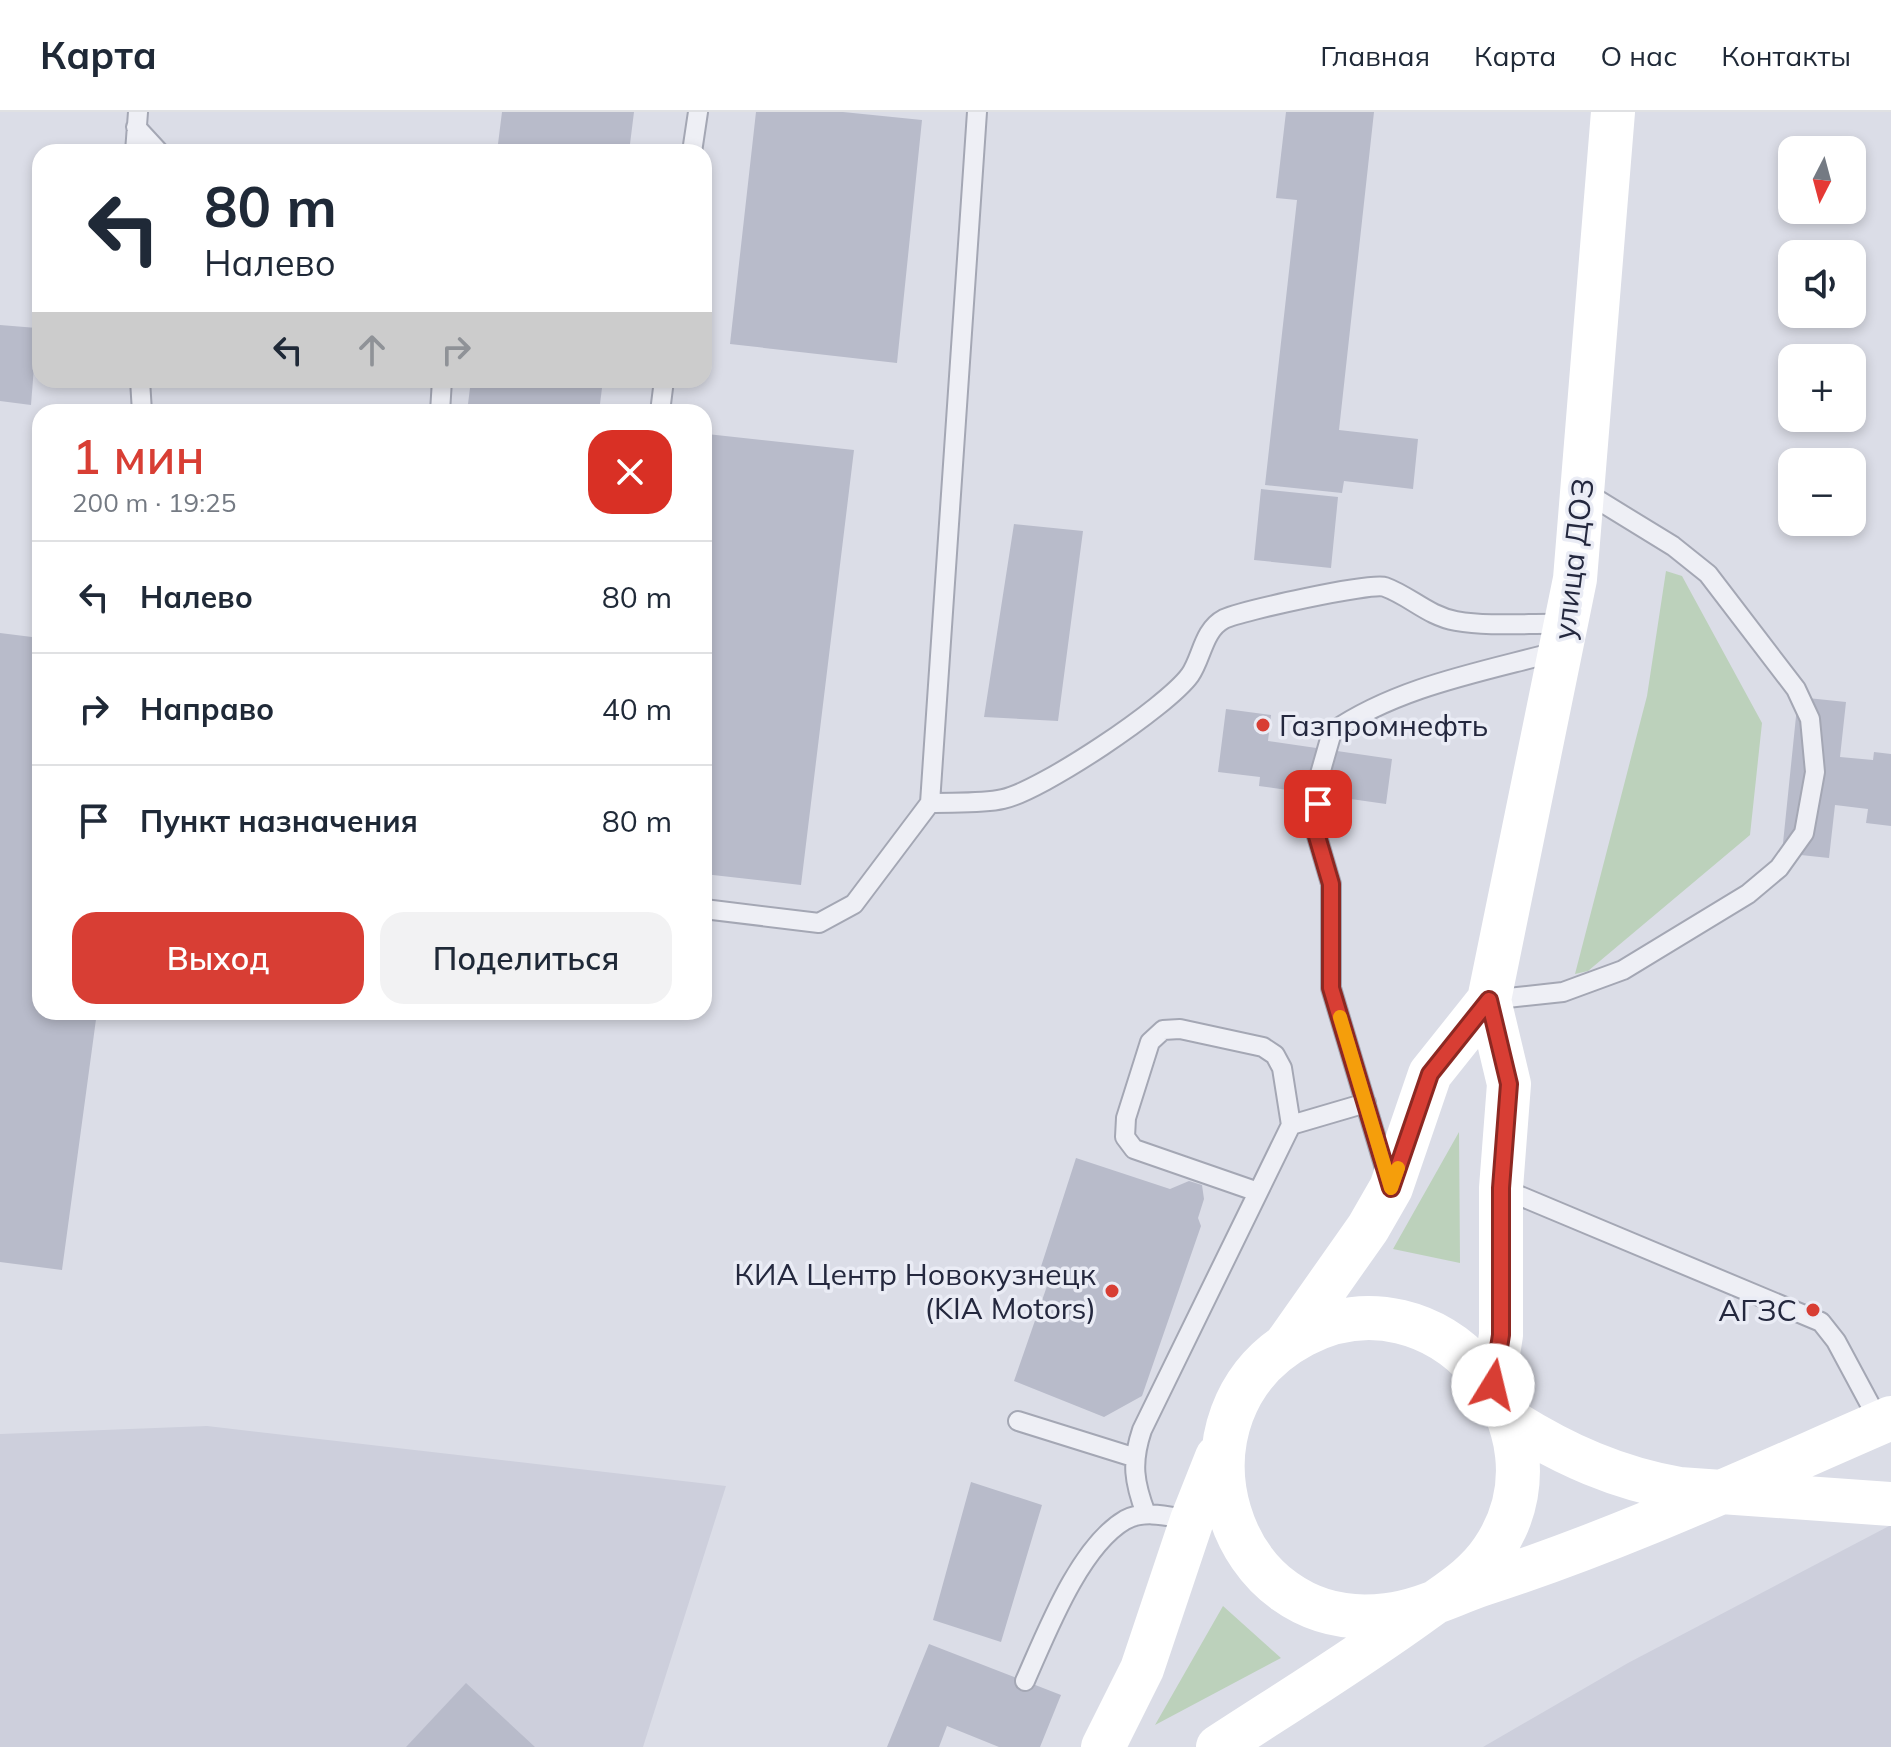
<!DOCTYPE html>
<html lang="ru">
<head>
<meta charset="utf-8">
<style>
	:root { --surface:#fff; --page:#f2f2f3; --text:#1f2937; --muted:#747a83; --line:#e0e1e3; --accent:#d83e34 }
	body { margin:0; font-family:Mulish,sans-serif; background:var(--page); color:var(--text); height:100vh; display:flex; flex-direction:column; font-size:30px; white-space:nowrap }
	* { box-sizing:border-box; margin:0 }
	p { font-size:26px; color:var(--muted) }
	.icon { flex:none; width:44px; height:44px; fill:none; stroke:currentColor; stroke-width:2; stroke-linecap:round; stroke-linejoin:round }
	.map { position:relative; flex:1; overflow:hidden }
	.sheet { position:absolute; left:32px; top:292px; width:680px; height:616px; display:flex; flex-direction:column; background:var(--surface); border-radius:24px; box-shadow:0 4px 12px #0003 }
	.sheet>* { flex:none }
	.guide { position:absolute; left:32px; top:32px; width:680px; height:244px; border-radius:24px; box-shadow:0 4px 12px #0003; background:#fff; color:var(--text); overflow:hidden }
	.needle { width:52px; rotate:186deg }
	.fabs { position:absolute; left:1778px; top:24px; display:grid; gap:16px }
	.fabs a { display:grid; place-items:center; width:88px; height:88px; border-radius:16px; background:var(--surface); box-shadow:0 4px 12px #0003; font-size:40px }
	.pin { position:absolute; display:grid; place-items:center; width:68px; height:68px; color:#fff; margin:-34px; border-radius:16px; box-shadow:0 4px 12px #0006 }
	.me { position:absolute; width:88px; margin:-44px; rotate:9deg; stroke-linejoin:round; filter:drop-shadow(0 0 6px #0008) }
	.turn { display:flex; align-items:center; gap:28px; height:168px; padding:0 40px; font-size:36px }
	.turn .icon { width:104px; height:104px; stroke-width:2.5 }
	.turn b { display:block; font-size:56px; line-height:68px }
	.lanes { display:flex; align-items:center; height:76px; padding:0 40px; background:#0003; justify-content:center; gap:40px; direction:ltr }
	.lanes .off { opacity:.35 }
	.round { display:grid; place-items:center; flex:none; width:84px; height:84px; border-radius:24px; background:var(--page) }
	.head { display:flex; align-items:center; justify-content:space-between; height:136px; padding:0 40px }
	h1 { font-size:48px; font-weight:600; line-height:60px; color:var(--accent) }
	.primary-button { display:flex; gap:16px; margin-top:auto; padding:16px 40px }
	.primary-button a { flex:1; height:92px; border-radius:24px; background:var(--accent); color:#fff; font-size:32px; font-weight:600; line-height:92px; text-align:center }
	.primary-button a+a { background:var(--page); color:var(--text) }
	ul { padding:0; list-style:none }
	li { display:flex; align-items:center; gap:24px; height:112px; padding:0 40px; border-top:2px solid var(--line) }
	li div { flex:1 }
	li b { display:block; font-size:30px }
	li em { font-style:normal }
	header { display:flex; align-items:center; gap:48px; box-sizing:border-box; height:112px; padding:0 40px; background:var(--surface); border-bottom:2px solid var(--line) }
	header strong { font-size:38px }
	nav { display:flex; gap:44px; margin-inline-start:auto; font-size:28px }
	.map>svg:first-child { display:block }
	.built { fill:#cdcfdc }
	.green { fill:#bcd1bb }
	.building { fill:#b8bbca }
	.lines { fill:none; stroke-linecap:round; stroke-linejoin:round }
	.lane-casing { stroke:#a4a7b4; stroke-width:22 }
	.lane { stroke:#eeeff5; stroke-width:18 }
	.secondary { stroke:#fff; stroke-width:44 }
	.route-casing { stroke:#8c2822; stroke-width:20 }
	.route { stroke:#d83e34; stroke-width:14 }
	.slow { stroke:#f59e0b; stroke-width:14 }
	.poi-dot { fill:#d83e34; stroke:#eaecf5; stroke-width:3 }
	.labels { text-anchor:middle; dominant-baseline:central; stroke-width:7; stroke-linejoin:round; paint-order:stroke }
	.street-label { font-size:30px; fill:#24283e; stroke:#eaecf5 }
	.poi-label { font-size:30px; fill:#24283e; stroke:#eaecf5; text-anchor:end }
</style>
</head>
<body>
<header>
<strong>Карта</strong>
<nav><a>Главная</a><a>Карта</a><a>О нас</a><a>Контакты</a></nav>
</header>
<div class="map">
<svg width="1891" height="1635" viewBox="0 0 1891 1635">
	<rect width="100%" height="100%" fill="#dbdde7"/>
	<path class="built" d="M207,1314L726,1374L643,1635H0V1322Z
		M1891,1413V1635H1483L1628,1551Z"/>
	<path class="green" d="M1666,459L1682,464L1762,611L1750,723L1588,859L1575,862L1647,584Z
		M1459,1020L1460,1151L1393,1137Z
		M1223,1494L1281,1546L1155,1613Z"/>
	<path class="building" d="M502,0H634L629,40H497Z
		M756,0H843L922,8L897,251L730,232Z
		M1286,0H1374L1339,318L1418,327L1413,377L1344,369L1342,381L1265,373L1297,88L1276,86Z
		M0,213L37,216L31,293L0,289Z
		M471,268H603L599,300H467Z
		M707,322L854,338L801,773L704,762V351Z
		M1261,377L1338,385L1331,456L1254,448Z
		M1014,412L1083,419L1058,609L984,605Z
		M0,521L40,526V900H97L62,1158L0,1150Z
		M1798,585L1846,590L1840,645L1873,648L1874,640L1891,642V714L1866,711L1868,697L1835,693L1829,746L1782,741Z
		M1226,597L1271,603L1268,629L1392,647L1386,692L1259,674L1260,665L1218,660Z
		M1076,1046L1170,1077L1189,1069L1202,1073L1204,1087L1198,1106L1201,1114L1142,1284L1104,1305L1014,1269L1047,1174L1037,1167Z
		M971,1370L1042,1393L1001,1530L933,1508Z
		M929,1532L1061,1583L1040,1635H999L947,1614L939,1635H887Z
		M466,1571L535,1635H406Z"/>
	<g class="lines">
		<g class="lane-casing">
			<path id="lane" d="M136,15L159,40
				M135,40L138,0
				M692,40L698,0
				M140,268L142,300
				M440,300L442,268
				M660,300L664,268
				M930,691L977,0
				M704,797L819,811L854,792L930,691C954,690 981,692 1003,687C1041,679 1167,595 1190,563C1202,546 1203,518 1224,507C1241,499 1371,470 1385,475C1410,484 1428,504 1456,509C1490,515 1530,511 1565,512
				M1489,888L1563,880L1623,858L1748,782L1779,756L1804,721L1815,660L1810,607L1796,577L1708,462L1673,434L1585,380
				M1291,1013L1366,991
				M1387,1063L1331,876V772L1316,721L1320,662L1332,620C1399,574 1482,560 1559,539
				M1501,1076L1821,1210L1836,1229L1880,1311
				M1018,1309L1133,1345
				M1146,1402C1134,1370 1131,1351 1142,1318L1291,1013L1282,956L1275,943L1263,935L1180,917L1163,918L1150,930L1126,1006L1125,1025L1134,1037L1258,1080
				M1025,1569C1046,1522 1079,1435 1125,1408C1145,1397 1171,1405 1192,1408"/>
		</g>
		<use href="#lane" class="lane"/>
		<path class="secondary" d="M1287,1231L1368,1116L1391,1076L1430,962L1489,888
			M1493,1273L1501,1223V1076L1509,972L1489,888L1575,467L1613,0
			M1511,1309C1565,1343 1617,1366 1679,1377L1891,1392
			M1103,1635L1142,1557L1192,1408L1217,1345
			M1218,1635C1287,1590 1357,1547 1423,1499C1449,1480 1475,1465 1493,1438C1576,1315 1436,1153 1303,1223C1158,1299 1224,1525 1387,1503C1420,1499 1451,1483 1483,1472C1623,1427 1757,1364 1891,1306"/>
	</g>
	<g class="lines">
		<g class="route-casing">
			<path id="route" d="M1318,692L1316,721L1331,772V876L1391,1076L1430,962L1489,888L1509,972L1501,1076V1223L1493,1273"/>
		</g>
		<use href="#route" class="route"/>
		<path class="slow" d="M1340,905L1391,1076L1398,1056"/>
	</g>
	<g class="poi-dot">
		<circle cx="1263" cy="613" r="8"/>
		<circle cx="1112" cy="1179" r="8"/>
		<circle cx="1813" cy="1198" r="8"/>
	</g>
	<g class="labels">
		<g class="street-label">
			<text transform="translate(1573 447) rotate(-83)">улица ДОЗ</text>
		</g>
		<g class="poi-label">
			<text x="1279" y="613" text-anchor="start">Газпромнефть</text>
			<text x="1096" y="1162">КИА Центр Новокузнецк<tspan x="1096" dy="34">(KIA Motors)</tspan></text>
			<text x="1797" y="1198">АГЗС</text>
		</g>
	</g>
</svg>
<div class="fabs">
<a><svg class="needle" viewBox="-14 -14 28 28"><path d="M0-13l5 13h-10z" fill="#e53935"/><path d="M0 13l5-13h-10z" fill="#747a83"/></svg></a>
<a><svg class="icon" aria-label="sound" viewBox="0 0 24 24"><path d="M4 9h4l5-4v14l-5-4H4zM17 9q2 3 0 6"/></svg></a>
<a>+</a>
<a>−</a>
</div>
<div class="pin" style="left:1318px;top:692px;background:#d93025"><svg class="icon" aria-label="arrive" viewBox="0 0 24 24"><path d="M6 21V4h12l-3 4 3 4H6"/></svg></div>
<svg class="me" style="left:1493px;top:1273px" viewBox="-20 -20 40 40"><circle r="19" fill="#fff"/><path d="M0-13L10 11 0 6-10 11z" fill="#d83e34"/></svg>
<div class="guide">
<div class="turn"><svg class="icon" aria-label="left" viewBox="0 0 24 24"><path d="M17 20v-9H6M10 6l-5 5 5 5"/></svg><div><b>80 m</b>Налево</div></div>
<div class="lanes"><svg class="icon" aria-label="left" viewBox="0 0 24 24"><path d="M17 20v-9H6M10 6l-5 5 5 5"/></svg><svg class="icon off" aria-label="ahead" viewBox="0 0 24 24"><path d="M12 20V5M6 11l6-6 6 6"/></svg><svg class="icon off" aria-label="right" viewBox="0 0 24 24"><path d="M7 20v-9h11M14 6l5 5-5 5"/></svg></div>
</div>
<section class="sheet">
<div class="head"><div><h1>1 мин</h1><p>200 m · 19:25</p></div><a class="round" style="background:#d93025;color:#fff"><svg class="icon" aria-label="close" viewBox="0 0 24 24"><path d="M6 6l12 12M18 6L6 18"/></svg></a></div>
<ul>
<li><svg class="icon" aria-label="left" viewBox="0 0 24 24"><path d="M17 20v-9H6M10 6l-5 5 5 5"/></svg><div><b>Налево</b></div><em>80 m</em></li>
<li><svg class="icon" aria-label="right" viewBox="0 0 24 24"><path d="M7 20v-9h11M14 6l5 5-5 5"/></svg><div><b>Направо</b></div><em>40 m</em></li>
<li><svg class="icon" aria-label="arrive" viewBox="0 0 24 24"><path d="M6 21V4h12l-3 4 3 4H6"/></svg><div><b>Пункт назначения</b></div><em>80 m</em></li>
</ul>
<div class="primary-button"><a>Выход</a><a>Поделиться</a></div>
</section>
</div>
</body>
</html>
